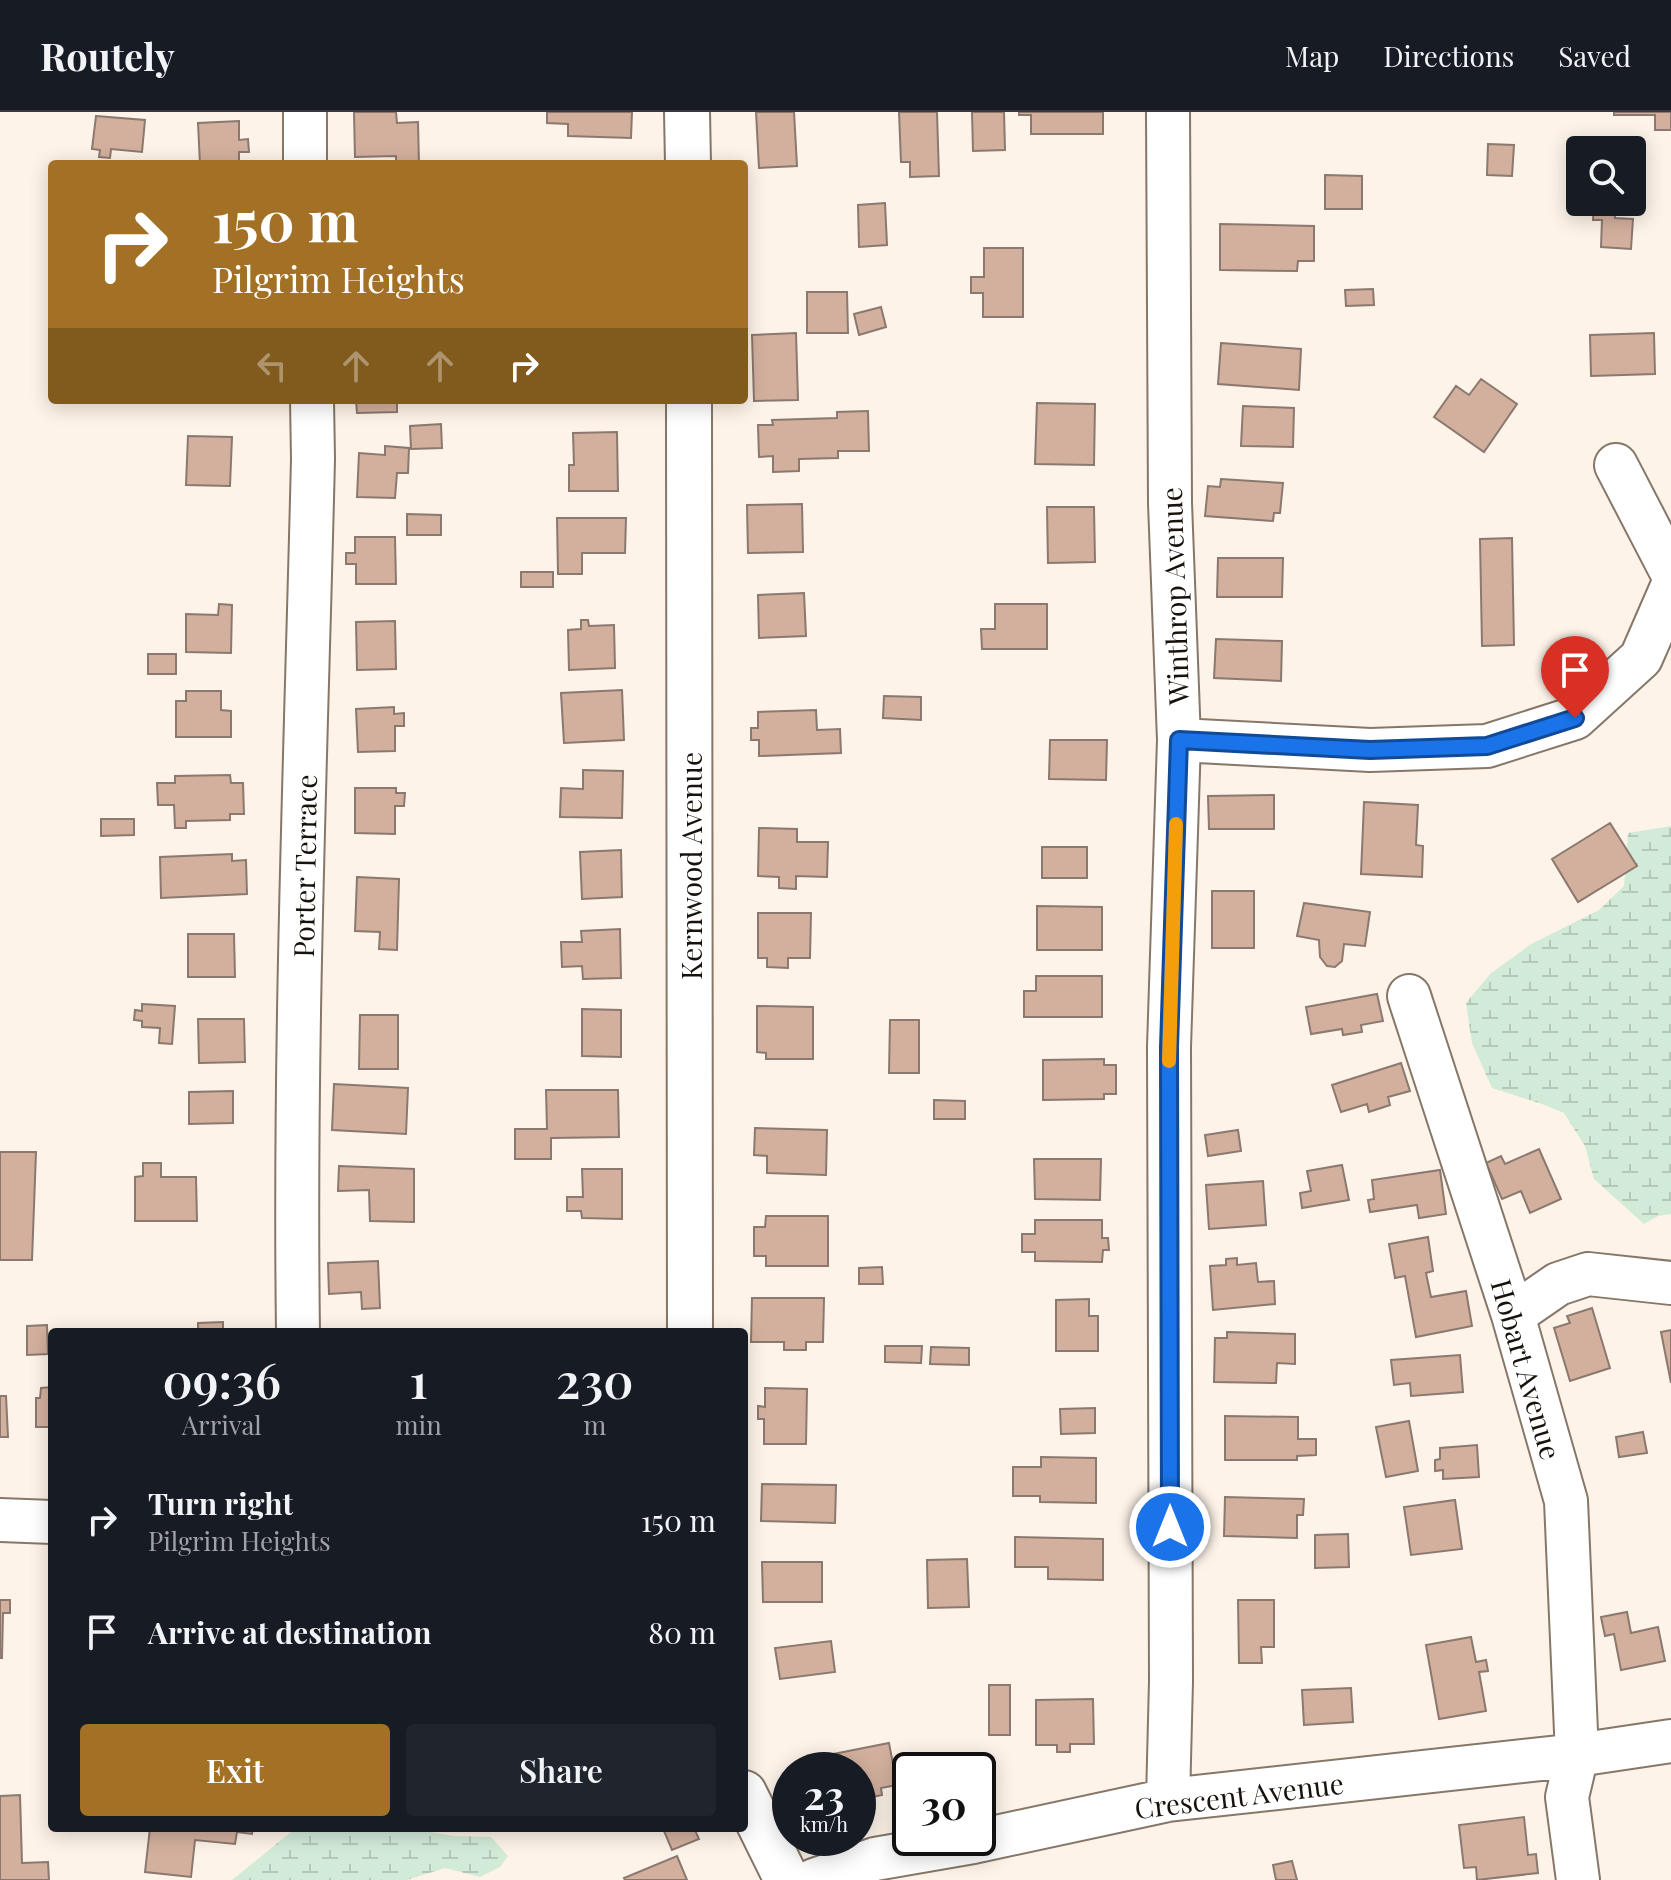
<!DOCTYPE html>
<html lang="en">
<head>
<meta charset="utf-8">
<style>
	:root { --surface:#171b24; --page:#20242c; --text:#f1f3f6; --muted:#9ea1a6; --line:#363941; --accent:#a27126 }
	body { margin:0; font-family:"Playfair Display",serif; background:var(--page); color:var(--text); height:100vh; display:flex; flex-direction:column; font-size:30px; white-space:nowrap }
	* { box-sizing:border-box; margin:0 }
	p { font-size:26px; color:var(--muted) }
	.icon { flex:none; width:44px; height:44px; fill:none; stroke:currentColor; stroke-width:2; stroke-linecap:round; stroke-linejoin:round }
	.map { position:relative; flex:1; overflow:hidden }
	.drawer { position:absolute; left:48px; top:1216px; width:700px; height:504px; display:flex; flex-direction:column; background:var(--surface); border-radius:8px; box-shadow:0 4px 20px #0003 }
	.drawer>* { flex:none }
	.top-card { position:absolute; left:48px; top:48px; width:700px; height:244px; border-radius:8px; box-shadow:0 4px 20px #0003; background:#a27126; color:#fff; overflow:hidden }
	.controls { position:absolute; left:1566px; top:24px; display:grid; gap:16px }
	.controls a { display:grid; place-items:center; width:80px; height:80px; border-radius:8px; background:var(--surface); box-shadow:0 4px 20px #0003; font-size:40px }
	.speed { position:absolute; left:772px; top:1640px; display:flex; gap:16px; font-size:40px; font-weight:700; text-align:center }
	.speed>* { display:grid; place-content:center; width:104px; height:104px; border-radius:50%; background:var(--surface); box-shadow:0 4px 20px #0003; line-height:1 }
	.speed small { font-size:20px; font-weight:400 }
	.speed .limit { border:4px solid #111; border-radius:12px; background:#fff; color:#111 }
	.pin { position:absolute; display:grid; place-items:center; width:68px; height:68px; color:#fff; margin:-82px -34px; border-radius:50% 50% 50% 0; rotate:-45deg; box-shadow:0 0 8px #0007 }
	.pin .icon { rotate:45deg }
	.me { position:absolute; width:88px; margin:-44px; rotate:0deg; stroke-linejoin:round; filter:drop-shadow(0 0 6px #0008) }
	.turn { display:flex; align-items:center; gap:28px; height:168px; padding:0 32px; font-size:36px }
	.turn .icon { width:104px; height:104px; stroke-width:2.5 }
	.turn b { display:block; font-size:56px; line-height:68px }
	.lanes { display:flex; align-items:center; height:76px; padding:0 32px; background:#0003; justify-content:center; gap:40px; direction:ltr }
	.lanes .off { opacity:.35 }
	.eta { display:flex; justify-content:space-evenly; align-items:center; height:136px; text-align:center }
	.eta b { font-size:48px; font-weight:600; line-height:56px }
	.action { display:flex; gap:16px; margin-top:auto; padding:16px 32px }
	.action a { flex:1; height:92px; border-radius:8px; background:var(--accent); color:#fff; font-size:32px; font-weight:600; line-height:92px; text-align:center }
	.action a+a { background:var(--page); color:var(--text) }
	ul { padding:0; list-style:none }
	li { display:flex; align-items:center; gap:24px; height:112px; padding:0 32px }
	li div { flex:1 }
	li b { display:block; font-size:30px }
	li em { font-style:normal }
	header { display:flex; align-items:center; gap:48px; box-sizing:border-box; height:112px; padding:0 40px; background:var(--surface); border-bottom:2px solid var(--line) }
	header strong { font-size:38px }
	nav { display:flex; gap:44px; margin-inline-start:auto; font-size:28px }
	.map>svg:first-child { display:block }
	.wetland { fill:url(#wetland-marsh) }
	.building { fill:#d3b09e; stroke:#8b786e; stroke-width:2 }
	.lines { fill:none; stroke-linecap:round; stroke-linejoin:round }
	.minor-casing { stroke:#867768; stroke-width:46 }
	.secondary-casing { stroke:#867768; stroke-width:48 }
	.minor { stroke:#fff; stroke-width:42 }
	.secondary { stroke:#fff; stroke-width:44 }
	.route-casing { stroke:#114b97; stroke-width:20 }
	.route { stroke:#1a73e8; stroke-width:14 }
	.slow { stroke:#f59e0b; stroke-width:14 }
	.labels { text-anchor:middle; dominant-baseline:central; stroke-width:6; stroke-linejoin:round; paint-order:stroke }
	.street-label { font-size:28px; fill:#17120c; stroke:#fff }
</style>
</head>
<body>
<header>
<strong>Routely</strong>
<nav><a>Map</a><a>Directions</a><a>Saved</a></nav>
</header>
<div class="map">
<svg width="1671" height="1768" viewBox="0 0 1671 1768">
	<defs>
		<pattern id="wetland-marsh" width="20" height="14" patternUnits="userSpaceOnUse" patternTransform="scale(2)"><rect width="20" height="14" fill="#d2ebd8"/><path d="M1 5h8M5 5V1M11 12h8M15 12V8" fill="none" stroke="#b4c8b8"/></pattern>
	</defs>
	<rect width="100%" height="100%" fill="#fdf3e9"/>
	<path class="wetland" d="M1671,714V1102L1658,1104L1644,1112L1594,1067L1585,1034L1564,1001L1542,992L1492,976L1472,931L1466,891L1490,862L1531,832L1599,798L1624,774L1628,721Z
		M296,1716H405L453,1724L491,1725L508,1744L500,1755L480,1765L445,1756L407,1768H232Z"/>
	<path class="building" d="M354,0H396L397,11L418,10L419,52H396V44L355,45Z
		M547,0H632L631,26L568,24V12L547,11Z
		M756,0H794L797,54L759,56Z
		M899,0H937L939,64L910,65V50H901Z
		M972,0H1004L1005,38L973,39Z
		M1019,0H1103V22H1031V3H1019Z
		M1614,0H1671V18H1655V3H1614Z
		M96,4L145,8L142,40L111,37L110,46L99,45L100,38L92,37Z
		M239,9V28L248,27L249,40H239V52H200L198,11Z
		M1488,32L1514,33L1512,64L1487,63Z
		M1325,63L1362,64V97H1325Z
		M1594,90H1616L1615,106L1633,107L1631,137L1601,135L1602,108H1593Z
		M885,91L887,133L859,135L858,93Z
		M1220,112L1314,114V149H1298L1297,159L1220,158Z
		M984,136H1023V205H983V181H971V165H984Z
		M1373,177L1374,193L1346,194L1345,178Z
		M807,180H847L848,221H807Z
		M881,195L886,215L859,223L854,202Z
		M796,221L798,288L754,289L752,223Z
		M1654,221L1655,262L1591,264L1590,223Z
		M1221,231L1301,237L1299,278L1218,272Z
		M1481,267L1517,292L1484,340L1434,305L1456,274L1469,283Z
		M356,288H397V300L357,301Z
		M1037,291L1095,292L1094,353L1035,352Z
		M1243,294L1294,296L1293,335L1241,334Z
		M868,299L869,339H838V346L799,347V359L773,360V344L759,345L758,313H773L772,308L837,306V300Z
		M441,312L442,336L411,337L410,314Z
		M617,320L618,379H569V353H574L573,321Z
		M188,324L232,325L230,374L186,373Z
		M385,334L409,336L408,361H397L395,386L357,385L359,341L385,343Z
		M1221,367L1283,371L1280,401H1274L1273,409L1205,404L1208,374L1220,375Z
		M802,392L803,440L748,441L747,393Z
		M1047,395H1094L1095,450L1048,451Z
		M407,402L441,403V423H407Z
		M557,406H626L625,441H582V462H558Z
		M355,425H395L396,472H356V452H346V441H355Z
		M1512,426L1514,533L1482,534L1480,427Z
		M1218,446H1283L1282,485H1217Z
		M521,460H553V475H521Z
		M804,481L806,524L759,526L758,483Z
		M219,492L232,493L231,541L186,540V502L218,503Z
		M995,492H1047V537H982L981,517H995Z
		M581,508H588L589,514L614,513L615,556L569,558L568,518L581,517Z
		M395,509L396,557L357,558L356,510Z
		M1216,527L1282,529L1281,569L1214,566Z
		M148,542H176V562H148Z
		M622,578L624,628L564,631L561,581Z
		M186,579H221V598L231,599V625H176V589H186Z
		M884,584L921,585V608L883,606Z
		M394,595V602L404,601V614H395V639L358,640L356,597Z
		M816,598L817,618L840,617L841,641L759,644V628H751V616H758V600Z
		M1050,628H1107L1106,668L1049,667Z
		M583,658L623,659L622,706L560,705L561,676L583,677Z
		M230,663L231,671H243L244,702H230V708L186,709V716H175L174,693H158L157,671H175V664Z
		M355,676H396V681H405L404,694H395V722L355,721Z
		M1274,683V717H1209L1208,684Z
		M1364,690L1418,693L1416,733L1423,734L1422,765L1361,762Z
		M101,707H134V723L101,724Z
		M1610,711L1637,754L1578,790L1552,747Z
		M759,716L797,717V730H828L827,765L796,764V777L779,776V765L758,764Z
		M1042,735H1087V766H1042Z
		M621,738L622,785L582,787L580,740Z
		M232,742V749L246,748L247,782L161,786L160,745Z
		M357,765L399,767L397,838L379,837L380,820L355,819Z
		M1212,779H1254V836H1212Z
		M1304,791L1370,800L1365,834L1344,832L1342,849L1335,855L1327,854L1320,845L1319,828L1297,824Z
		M1037,794L1102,795V838H1037Z
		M758,801H811L810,846H788V856L767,855V846H758Z
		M620,817L621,866L583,867L582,854L562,855L561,830H582L581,819Z
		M188,822H234L235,865H188Z
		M1036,864H1102V905H1024V879H1036Z
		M1377,882L1383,909L1361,913L1362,920L1343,923L1342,917L1311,922L1306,895Z
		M142,892L175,894L172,932L159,931L160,916L142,915V909L134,908L135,898L142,899Z
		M757,894L813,895V947H766V941L757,940Z
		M582,897L621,898V945L582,944Z
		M360,903H398V957H359Z
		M198,907H244L245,950L199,951Z
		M890,908H919V961H889Z
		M1104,947V953H1116V982H1104V987L1043,988V948Z
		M1401,951L1410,979L1388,985L1390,993L1369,1000L1367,992L1341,1000L1332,973Z
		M334,972L408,976L406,1022L332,1018Z
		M546,978H618L619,1025L551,1026V1047H515V1017H547Z
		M233,979V1011L189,1012V980Z
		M934,988L965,989V1007H934Z
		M755,1016L827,1018L826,1063L767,1061V1044L754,1043Z
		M1238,1018L1241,1039L1208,1044L1205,1023Z
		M1539,1037L1561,1087L1530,1101L1521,1079L1502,1087L1486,1051L1501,1044L1505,1052Z
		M0,1040H36L32,1148H0Z
		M1034,1047H1101L1100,1088L1035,1087Z
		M143,1051H161V1065H196L197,1109H135V1065L143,1064Z
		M1342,1053L1349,1088L1302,1096L1300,1081L1311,1079L1307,1059Z
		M339,1054L414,1057V1110L370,1109L369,1078L338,1079Z
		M582,1057H622V1107L582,1106L581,1099H567V1085H583Z
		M1440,1058L1446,1102L1419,1106L1417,1093L1370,1100L1368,1088L1374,1087L1372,1068Z
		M1263,1069L1266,1113L1209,1117L1206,1073Z
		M766,1104H828V1154H766V1144H754V1115H765Z
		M1035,1108H1102V1126H1108L1109,1138H1103L1102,1150L1035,1149V1140H1022V1122H1035Z
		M1428,1125L1433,1159L1426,1161L1431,1185L1466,1179L1472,1214L1416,1225L1405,1164L1395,1166L1389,1132Z
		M1237,1146V1153L1256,1151L1258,1170L1274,1169L1275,1192L1213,1198L1210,1154L1226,1153V1147Z
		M378,1149L380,1196L362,1197L361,1180L329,1182L328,1151Z
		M882,1155L883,1172H859V1156Z
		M752,1186H824L823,1230H806V1238H784V1230H751Z
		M1089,1187V1204H1098V1239H1056V1188Z
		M1592,1196L1610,1256L1570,1269L1554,1216L1570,1211L1567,1204Z
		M223,1210V1220H198V1211Z
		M47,1213L48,1242L27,1243V1214Z
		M1671,1218V1271L1661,1220Z
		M1227,1220L1295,1222V1252L1277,1251L1276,1271L1214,1270L1215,1226H1227Z
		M885,1234H922L921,1251L885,1250Z
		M931,1235L969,1236V1253L930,1252Z
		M1460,1243L1463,1280L1411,1284L1410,1271L1394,1273L1391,1248Z
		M52,1275V1315H36V1286H40L41,1276Z
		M765,1276L807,1277L806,1332H764V1307H758V1294L765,1295Z
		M0,1284H6L8,1325H0Z
		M1095,1296V1321L1061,1322L1060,1297Z
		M1225,1304L1298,1305V1327H1316V1343L1297,1344V1348H1225Z
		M1409,1309L1418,1359L1386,1365L1376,1315Z
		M1643,1320L1647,1341L1619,1345L1616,1325Z
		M1477,1333L1479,1365L1443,1367V1358L1435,1359V1348L1440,1347V1336Z
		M1041,1345L1096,1346V1391L1040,1390V1384H1013V1355H1041Z
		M762,1372L836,1373L835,1411L761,1409Z
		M1225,1385L1304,1387L1303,1403H1297V1426L1224,1424Z
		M1455,1388L1462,1437L1411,1443L1404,1395Z
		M1348,1422L1349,1455L1315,1456V1423Z
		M1015,1425L1103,1427V1468L1048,1467V1455H1015Z
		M967,1447L969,1495L928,1496L927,1448Z
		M762,1450H822V1490H763Z
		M0,1488H10V1501H3L2,1546H0Z
		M1238,1488H1274V1535H1261L1262,1551H1239Z
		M1627,1500L1631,1521L1658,1515L1665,1549L1621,1558L1614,1522L1605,1524L1601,1505Z
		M1471,1525L1476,1550L1486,1548L1488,1559L1479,1560L1486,1599L1439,1607L1426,1533Z
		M831,1529L835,1560L780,1567L775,1536Z
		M989,1573H1010V1623H989Z
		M1351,1576L1353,1610L1304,1613L1302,1578Z
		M1093,1587L1094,1632H1070V1640H1057V1633H1036V1588Z
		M889,1631L897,1673L881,1676L882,1683L858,1688V1658H837L833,1642Z
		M20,1683L22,1751L48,1750L49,1768H0V1684Z
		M1524,1705L1528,1743L1536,1742L1538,1761L1477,1768L1476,1755L1464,1756L1459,1713Z
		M150,1716H253L252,1722L237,1720L235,1732L195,1728L191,1765L145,1760Z
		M670,1716H694L699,1727L672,1738L664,1719Z
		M677,1744L687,1768H625L624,1766Z
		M1292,1749L1297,1768H1276L1273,1753Z"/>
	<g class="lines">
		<g class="minor-casing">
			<path id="minor" d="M1168,0L1170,391L1179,628L1169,935L1171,1569L1168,1688
				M305,52V0
				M1616,353L1671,459
				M1179,628L1370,638L1487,634L1575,606L1641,546L1671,477
				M1409,884L1513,1203L1566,1389L1577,1643L1567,1685L1578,1768
				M1513,1203L1558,1172L1588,1162L1671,1171
				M298,1220C294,929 306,638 313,347L312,288
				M0,1408L52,1410
				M814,1768L875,1747L973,1730L1168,1688L1577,1643L1671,1629"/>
		</g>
		<g class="secondary-casing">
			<path id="secondary" d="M687,0L688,52
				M689,288L690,1220
				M744,1681L787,1768"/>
		</g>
		<use href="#minor" class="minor"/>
		<use href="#secondary" class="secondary"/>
	</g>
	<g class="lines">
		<g class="route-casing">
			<path id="route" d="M1170,1415L1169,935L1179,628L1370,638L1487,634L1575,606"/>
		</g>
		<use href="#route" class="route"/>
		<path class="slow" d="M1169,949L1176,712"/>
	</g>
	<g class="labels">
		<g class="street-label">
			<text transform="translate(1174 484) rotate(-92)">Winthrop Avenue</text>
			<text transform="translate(304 754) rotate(-89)">Porter Terrace</text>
			<text transform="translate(690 754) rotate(-90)">Kernwood Avenue</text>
			<text transform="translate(1527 1257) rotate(74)">Hobart Avenue</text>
			<text transform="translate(1239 1683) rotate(-7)">Crescent Avenue</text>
		</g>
	</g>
</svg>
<div class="controls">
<a><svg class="icon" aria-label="search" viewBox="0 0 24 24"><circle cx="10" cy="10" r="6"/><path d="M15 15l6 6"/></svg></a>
</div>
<div class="speed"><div>23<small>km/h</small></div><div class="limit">30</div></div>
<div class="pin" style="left:1575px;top:606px;background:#d93025"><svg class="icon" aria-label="arrive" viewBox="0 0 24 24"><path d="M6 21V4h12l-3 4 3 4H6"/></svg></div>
<svg class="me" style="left:1170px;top:1415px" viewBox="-20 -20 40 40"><circle r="17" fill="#1a73e8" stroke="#fff" stroke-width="3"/><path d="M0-11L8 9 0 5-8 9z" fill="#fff"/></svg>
<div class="top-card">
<div class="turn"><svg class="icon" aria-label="right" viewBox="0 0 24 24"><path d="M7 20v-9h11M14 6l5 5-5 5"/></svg><div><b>150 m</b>Pilgrim Heights</div></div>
<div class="lanes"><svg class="icon off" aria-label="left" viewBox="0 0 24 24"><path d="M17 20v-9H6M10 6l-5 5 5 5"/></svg><svg class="icon off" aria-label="ahead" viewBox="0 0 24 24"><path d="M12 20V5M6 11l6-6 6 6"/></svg><svg class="icon off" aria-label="ahead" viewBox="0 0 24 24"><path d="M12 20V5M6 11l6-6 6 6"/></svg><svg class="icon" aria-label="right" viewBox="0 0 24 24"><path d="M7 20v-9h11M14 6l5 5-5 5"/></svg></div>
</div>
<section class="drawer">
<div class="eta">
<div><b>09:36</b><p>Arrival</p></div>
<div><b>1</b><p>min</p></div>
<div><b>230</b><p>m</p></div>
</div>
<ul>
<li><svg class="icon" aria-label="right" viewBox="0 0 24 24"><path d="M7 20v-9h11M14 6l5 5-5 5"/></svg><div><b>Turn right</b><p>Pilgrim Heights</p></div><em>150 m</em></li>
<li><svg class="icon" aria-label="arrive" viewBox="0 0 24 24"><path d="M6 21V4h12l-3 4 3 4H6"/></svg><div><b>Arrive at destination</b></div><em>80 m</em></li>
</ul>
<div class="action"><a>Exit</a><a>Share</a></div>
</section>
</div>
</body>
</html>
